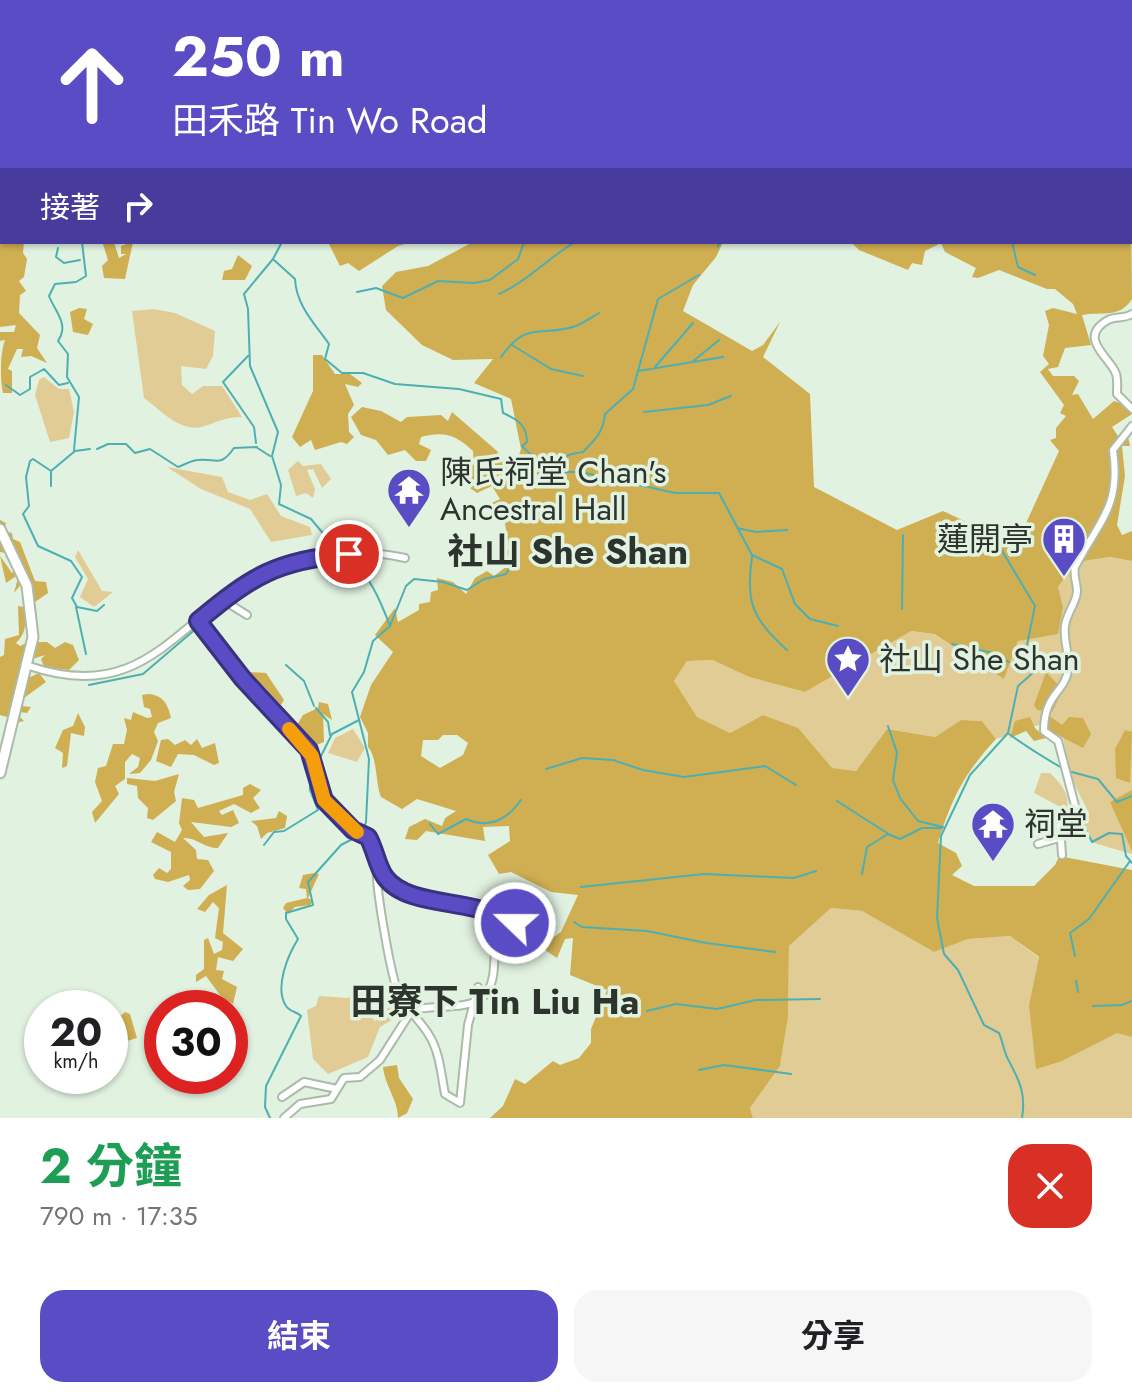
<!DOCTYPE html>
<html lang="zh-TW">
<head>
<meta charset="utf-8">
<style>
	:root { --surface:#fff; --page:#f6f6f6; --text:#202124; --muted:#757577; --accent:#594cc4 }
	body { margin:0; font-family:Jost,"Noto Sans TC",sans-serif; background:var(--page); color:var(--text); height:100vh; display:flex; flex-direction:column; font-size:30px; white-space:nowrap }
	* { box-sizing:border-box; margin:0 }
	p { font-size:26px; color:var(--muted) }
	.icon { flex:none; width:44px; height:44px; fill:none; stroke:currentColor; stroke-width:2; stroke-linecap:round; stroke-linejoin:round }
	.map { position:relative; height:1118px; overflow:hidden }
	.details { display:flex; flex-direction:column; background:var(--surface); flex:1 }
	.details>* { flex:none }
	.top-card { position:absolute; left:0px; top:0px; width:1132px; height:244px; box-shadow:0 2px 6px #0004; background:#594cc4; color:#fff; overflow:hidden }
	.speed { position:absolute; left:24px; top:990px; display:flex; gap:16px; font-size:40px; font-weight:700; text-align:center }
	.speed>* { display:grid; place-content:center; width:104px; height:104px; border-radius:50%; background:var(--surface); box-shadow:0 2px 6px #0004; line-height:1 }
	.speed small { font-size:20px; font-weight:400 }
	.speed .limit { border:12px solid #d22; background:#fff; color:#111 }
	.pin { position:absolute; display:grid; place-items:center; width:68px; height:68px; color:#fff; margin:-34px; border:4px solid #fff; border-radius:50%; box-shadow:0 2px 8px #0007 }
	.me { position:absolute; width:88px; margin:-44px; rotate:292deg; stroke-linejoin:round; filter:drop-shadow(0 0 6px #0008) }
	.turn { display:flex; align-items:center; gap:28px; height:168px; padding:0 40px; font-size:36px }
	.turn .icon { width:104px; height:104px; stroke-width:2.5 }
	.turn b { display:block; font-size:56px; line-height:68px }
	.then { display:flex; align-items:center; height:76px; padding:0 40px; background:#0003; gap:16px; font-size:30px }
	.round { display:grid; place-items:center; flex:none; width:84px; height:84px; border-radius:24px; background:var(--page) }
	.overview { display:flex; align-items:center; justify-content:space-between; height:136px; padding:0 40px }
	h1 { font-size:48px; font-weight:700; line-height:60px; color:#1e9e55 }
	.button { display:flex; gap:16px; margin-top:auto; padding:16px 40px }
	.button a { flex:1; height:92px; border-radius:24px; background:var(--accent); color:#fff; font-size:32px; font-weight:700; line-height:92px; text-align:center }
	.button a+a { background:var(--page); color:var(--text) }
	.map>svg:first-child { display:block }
	.green { fill:#e2cc95 }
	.forest { fill:#d0ae52; fill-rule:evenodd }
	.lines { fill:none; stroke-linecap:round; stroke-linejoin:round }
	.stream { stroke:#4eafb2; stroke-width:2 }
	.minor-casing { stroke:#abbbaa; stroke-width:10 }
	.secondary-casing { stroke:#abbbaa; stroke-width:13 }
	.motorway-casing { stroke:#fff; stroke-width:15 }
	.minor { stroke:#fff; stroke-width:6 }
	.secondary { stroke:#fff; stroke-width:9 }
	.motorway { stroke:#88934a; stroke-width:11 }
	.route-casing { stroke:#3a317f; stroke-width:20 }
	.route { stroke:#594cc4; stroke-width:14 }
	.slow { stroke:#f59e0b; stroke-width:14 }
	.labels { text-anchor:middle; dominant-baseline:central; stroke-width:7; stroke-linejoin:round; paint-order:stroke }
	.poi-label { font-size:32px; fill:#2d342d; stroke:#e1f2e0; text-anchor:start }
	.quarter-label { font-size:36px; font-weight:bold; fill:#2d342d; stroke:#e1f2e0 }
</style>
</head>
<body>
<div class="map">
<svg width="1132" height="1118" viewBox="0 0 1132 1118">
	<rect width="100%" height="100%" fill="#e1f2e0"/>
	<path class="green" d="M153,309L175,313L215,331L213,356L206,369L181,366L182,385L192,394L203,386H222L242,417C227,417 219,421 205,426C181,434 162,411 144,398L132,311Z
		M44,377L59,389H69L74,412L69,438L50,442L35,395L39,380Z
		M298,461L303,466L321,464L331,479L322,488L313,469L307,470L315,489L313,498L306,493L296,496L288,470Z
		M167,467L222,477L228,492L250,500L267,494L281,516L310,527L312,535L271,542L250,509L201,489Z
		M78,550L102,591L113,592L94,607L80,597L88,579L75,557Z
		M1110,557L1132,561V854L1094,843L1083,825L1087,809L1071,778L1063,738L1045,723L996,739L982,721L961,720L935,737L887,729L856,771L831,768L797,728L763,715L730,733L696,717L674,681L687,661L714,660L749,677L805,692L910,631L933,634L1004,678L1018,641L1063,607L1058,587L1077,562Z
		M353,729L365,748L357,762L328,753L335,738Z
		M1041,773H1050C1060,783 1072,795 1066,810L1034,793Z
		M831,908L862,911L934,952L968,939L1010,936L1039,958L1029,1005L1062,1061L1117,1032L1132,1037V1118H753L750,1108L780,1066L788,1017L789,946Z
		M365,983L364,1009L375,1021L391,1005L395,1018L380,1027L368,1057L328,1074L313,1059L307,1010L316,1006L319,996L348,998Z"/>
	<path class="forest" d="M276,0H548V2H278Z
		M1130,105L1132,299C1119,319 1103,311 1082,315L1091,345L1065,348L1058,367L1048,369L1053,376H1074L1079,381L1072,395L1078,394L1093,419L1114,401L1132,408V414L1112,427L1118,436L1128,437L1130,446H1122L1125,476L1117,525L1122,535L1132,531V561L1110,557L1077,562L1058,587L1063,607L1058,634L1018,641L1004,679L934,634L911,631L805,692L749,677L713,660L687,661L674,681L697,717L730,733L763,715L798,728L832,768L856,771L887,729L935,737L961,720L982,721L996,739C964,774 952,797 938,843L956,853L962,866L952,875L974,886H1034L1055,865L1061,852L1064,857L1132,870V1037L1117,1033L1062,1061L1036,1069L1029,1005L1039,957L1010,936L968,939L934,952L862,911L831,908L789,946L788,1017L780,1066L750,1108L753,1118H490L503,1106L515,1079L525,1084L553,1061L560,1065L579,1058L591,1043V1029L607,990L570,975L573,938L565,939L557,958L545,950V943L561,932L578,895L551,892L511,872L499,874L488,855L510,841L509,826L483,827L485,841L426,831L417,840L405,839L409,827L425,819L442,826L445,818L456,811L417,799L402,809L381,797C375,782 378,759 368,747V733L360,717L371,685L393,652L375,635L395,608L398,622L419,610V604L430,602L431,592L438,590L437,578L453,582L466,594L475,578L487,571L494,576L507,566L501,557L503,551L509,549L503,511L493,508L492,503L500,499L492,486L477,493L463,483L456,468L462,458L474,465L473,451C456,435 444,431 421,437L419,444L431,450L426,461H416L405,450L388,455L376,440L361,435L351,417L362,407L381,411L401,422L407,417L441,415L448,421L452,412L497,451L512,475L521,449L511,399L474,383L493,359L453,360L422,345L386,310L382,286L396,272L428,266L473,242H723L716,257L693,285L683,311L752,351L763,345L780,322L763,357L810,394L814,487L897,530L943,511L1016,545L1059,451L1050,440L1056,438V428L1066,416L1060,413L1064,405L1040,372L1049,364L1043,356L1049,325L1045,311L1053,308L1077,314L1073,304L1055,289H1047L999,270L978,278L972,277L976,268L945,252L941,243L925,251L922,265L912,263L908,270L859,250L851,242H1130ZM443,735H457L468,743L463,755L440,768L421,756L423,740H438Z
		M0,235L2,242H24L23,253L27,259L24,277L19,281L26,291L20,295L19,313L40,335L37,348L47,363L31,356L21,357L23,349H17L8,369L12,371V393H3C0,379 0,353 5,340L0,341V332H14L16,325L0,327Z
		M114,242L119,258L126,254H121V246L133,242L125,279L104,278L102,266L108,260L103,244Z
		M328,242H412L398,246L359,271L348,263L340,266Z
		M238,255L252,266L245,280H222L224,271L232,269Z
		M79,308L87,309L84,319L93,324L88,335L73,332L70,312Z
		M313,355H322L335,374H350L362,383L358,387L345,384L354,405L348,414L349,432L354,437L347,444L341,442L315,450L311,440L300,447L292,437L313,391Z
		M0,520L6,523L4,531L12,533L13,539L20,542L35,581L46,582L48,593L35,602L25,600L22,583L14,593L19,574L6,583L0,556L12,573L14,570L5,553L0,552Z
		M18,606L24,607C26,623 27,632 16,643L20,646L28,642H47L55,648L65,642L73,645L79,660L69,670L44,667L41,659L45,655L29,660L24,680L39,673L46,682L24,698L22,706L31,707L27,713L20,712L19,716L24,721L12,724L13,708L7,717L0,715V657L4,655L5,639L19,635Z
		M250,672L266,673L284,700L281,705L263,686L248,681Z
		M1046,672L1063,690L1052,712L1037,710L1034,705Z
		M148,694C163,695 168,704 171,718L158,723L154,732L158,741L151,760L140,773L129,774L138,767L140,758L132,754L125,762V779L115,786L119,794L95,823L92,812L102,801L95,782L98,768L106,766L113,744H124L127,730L124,718L131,720L133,712L147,718L152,717L150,709L144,707L142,695Z
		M319,702L328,704L332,720L323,714L324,742L314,746L297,725L303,715L318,708Z
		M78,713L85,727L84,736L71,733L67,766L62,768L63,753L55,748L63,730L73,726Z
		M1047,714L1062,725L1069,717L1083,718L1091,734L1083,748L1042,727V715Z
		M1030,717L1035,728L1046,738L1034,741L1026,731L1010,738L1015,721Z
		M1125,730L1132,732L1130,783L1116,778L1115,749Z
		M168,739L175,745L185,740L191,745L197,739L202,748L215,743L219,763L214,765L194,755L178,754L171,767L156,761L161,740Z
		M179,774L174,792L176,801L153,820L147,818L148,808L138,798L137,786L127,784V778L155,781Z
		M250,784L261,790L253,798L260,808L251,813L234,804L219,811L222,815L233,810L239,823L231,827L191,822L204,837L228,833L218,848C204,848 196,837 183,838L196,850L197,859L208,860L214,871L200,889L188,890L183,886L190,880L189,875L168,882L155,879L153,875L159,868L167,873L171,869V852L151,842L157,832L175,842L182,830L179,823L182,798L194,800L198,808L243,795V788Z
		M1132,790V851L1110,802Z
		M279,811L287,816L285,828L267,833L261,839L257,826L251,821L276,818Z
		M314,873L319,874L308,898L313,901L310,905L295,907L288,914L283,908L286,903L307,898L306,889L299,888L303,875Z
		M227,885L223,933L243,949L233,961L218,957L216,970L224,971L222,979L237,987L233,1004L220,995L206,976L196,982V975L204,969V940L208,938L214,954L222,950L223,942L215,938L219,908L213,902L205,912L197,909L209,895Z
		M125,1012L130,1014L137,1038L127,1041L118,1032L110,1030V1025Z
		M397,1065L399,1078L413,1099L407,1113L398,1118C398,1100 385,1086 383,1067Z"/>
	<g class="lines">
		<path class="stream" d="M76,0V2
			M142,0L143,2
			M250,0L253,2
			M380,0L395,2
			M442,0L447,2
			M466,0L467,2
			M515,0L517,2
			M833,0L834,2
			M887,0L899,2
			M193,2L202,0
			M294,2L295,0
			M407,2L411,0
			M450,2L461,0
			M686,2L687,0
			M789,2V0
			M917,2L923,0
			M1100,2L1101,0
			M282,242L273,259L244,294L248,309L250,366L278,432L272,456L281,485L279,504L311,519L337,550
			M1012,242L1018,267L1035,275
			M718,246L720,242
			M58,248L56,257L64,263L80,260
			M274,260L295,279C296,305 315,324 329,344L325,359L342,373H363L395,384L459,389L501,399L503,413C517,419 527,425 527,442L522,446C525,450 544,465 550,472H581L675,493H719L752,555L782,569L795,604L810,619L838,626
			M357,292L376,288L403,298L438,281L474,283L490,280L518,259L524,242
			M499,294C528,281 548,258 575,242
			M512,345L551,369L583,376
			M248,356L223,382L254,427L256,443
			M501,357C528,319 540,338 576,326C584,323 592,317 599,313
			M692,362L719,340
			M655,367L693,323
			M638,371L723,357
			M6,385L20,395L30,389V377L44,369L59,385L68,383
			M644,412L708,405L731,396
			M256,447L270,456
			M90,449L75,451L51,471L33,459L30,461L26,477L29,506L23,514L38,546L71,561L82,577L72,598L77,607L97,611L104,605
			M97,449L108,444H126L135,453L150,449L178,467C184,465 192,460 198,460C217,458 220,468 234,448L257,447
			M74,450L79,397L67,377L68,354L58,341C70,324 54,310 49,296L55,284L76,282L86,276L82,242
			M560,470C561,454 570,454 583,452C595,440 604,431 605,414L633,389L658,299L699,275
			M51,471V486
			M737,528L756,532L787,530
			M992,530L991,540L998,544L1035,606L1027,645
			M995,532L998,543
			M752,557C745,603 753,619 787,650
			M354,561L375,557
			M218,596C243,574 269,561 301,552C312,550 322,552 332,549
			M231,600L264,576L346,559
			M76,607L86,654
			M902,609L903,535
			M203,623L225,605
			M390,626L406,586L414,579L443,582L467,590L484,579L506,574L516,556
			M952,644L993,653L1009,662
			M286,665L304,681L314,706
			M89,685L143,674L198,627
			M316,708L328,722L330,735
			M888,726L897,753L893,780L900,798L918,821L943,827
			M1009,734C1027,747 1043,757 1062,768
			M317,764L332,734L359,720
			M546,769L582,758L613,760L643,770L684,777L765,766L796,785
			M1068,771L1098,779L1117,802L1132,796
			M837,801L887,833
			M1080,818L1092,842L1109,833L1122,834L1126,856L1132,863
			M430,824L438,834L466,819C489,829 507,820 521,800
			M264,845L274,832L284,831L318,810L310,790V773L313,769
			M862,874L867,847L888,834L900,839L922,828H942
			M581,887L704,874L794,878L816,871
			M574,922L582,927L647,931L706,943L775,952
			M1075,956L1070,933L1089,919L1130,861
			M1076,981L1078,992
			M1093,1006L1122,1005L1132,1001
			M647,1011L676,1004L717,1009L756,1000L820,999
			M699,1070L724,1065L791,1074
			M270,1118L265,1107L266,1086L301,1016C296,1011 290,1012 286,1006C274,988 288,955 298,939L286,919V913L313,905L308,882L341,845L362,834L366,822L369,759L352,692L364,672L373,641L390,626C381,602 368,570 345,556
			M1022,1118C1026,1095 1020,1082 1010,1063C1004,1054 1003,1042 999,1033L984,1025L958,970L944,954L937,918L941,836L970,775L1008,733L1018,686L1035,671"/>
		<g class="minor-casing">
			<path id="minor" d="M1132,314C1124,319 1115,316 1108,320C1076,338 1111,358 1116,374C1118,380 1117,388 1117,394L1132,409
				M223,600L247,615
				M198,621L243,679L309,750L326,802L353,830L368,837C375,849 377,864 384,876C404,908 465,895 493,915C498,932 495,948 494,966C492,1019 450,1001 412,1010
				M29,666C144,705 175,622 260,574C300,551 361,548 405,558
				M1038,844L1062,837
				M1062,855L1060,826L1078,817L1058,741L1044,731C1044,693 1065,693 1068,670C1070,656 1063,640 1065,626C1066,614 1077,602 1077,591C1077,582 1073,577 1075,567C1100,519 1121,507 1113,450L1132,426
				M378,859C371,869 391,973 397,989C403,1006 420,1020 429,1035C440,1053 441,1074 445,1094L460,1103L468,1025L478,987
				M494,920L515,923
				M282,1097L304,1082L337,1089
				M284,1118L300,1104L331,1099L344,1078L360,1077L380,1060L412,1010"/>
		</g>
		<g class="secondary-casing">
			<path id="secondary" d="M0,8L2,3
				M0,529L27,586L33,637L0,773"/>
		</g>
		<g class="motorway-casing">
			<path id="motorway" d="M1003,0L1006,2
				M1050,0L1053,2
				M1086,0L1088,2
				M1130,40L1132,42
				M1130,57L1132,59
				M1130,83L1132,84"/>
		</g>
		<use href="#minor" class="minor"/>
		<use href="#secondary" class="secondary"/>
		<use href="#motorway" class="motorway"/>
	</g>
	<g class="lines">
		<g class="route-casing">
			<path id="route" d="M349,554C277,560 252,576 198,621L243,679L309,750L324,800L353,830L368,837C375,849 377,866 385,877C405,905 461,900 491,913L494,920L515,923"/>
		</g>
		<use href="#route" class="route"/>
		<path class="slow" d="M289,729L312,756L324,800L357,832"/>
	</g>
	<defs>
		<g id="temple-pin" transform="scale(2.3)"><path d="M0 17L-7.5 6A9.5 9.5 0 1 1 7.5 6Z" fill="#594cc4" stroke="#e1f2e0"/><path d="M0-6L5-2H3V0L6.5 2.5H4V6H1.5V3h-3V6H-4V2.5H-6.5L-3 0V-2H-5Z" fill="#fff"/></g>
		<g id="building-pin" transform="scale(2.3)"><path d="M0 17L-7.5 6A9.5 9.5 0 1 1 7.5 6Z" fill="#594cc4" stroke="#e1f2e0"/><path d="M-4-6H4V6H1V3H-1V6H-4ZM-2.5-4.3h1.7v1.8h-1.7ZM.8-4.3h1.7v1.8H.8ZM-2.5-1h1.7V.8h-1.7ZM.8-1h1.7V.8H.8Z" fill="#fff"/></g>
		<g id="sight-pin" transform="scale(2.3)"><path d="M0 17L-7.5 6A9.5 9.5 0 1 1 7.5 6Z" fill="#594cc4" stroke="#e1f2e0"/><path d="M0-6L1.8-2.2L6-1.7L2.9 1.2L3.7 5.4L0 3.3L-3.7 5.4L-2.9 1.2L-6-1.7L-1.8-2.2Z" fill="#fff"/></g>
	</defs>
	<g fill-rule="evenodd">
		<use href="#temple-pin" x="409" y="490"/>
		<use href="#building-pin" x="1064" y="539"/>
		<use href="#sight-pin" x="848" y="659"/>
		<use href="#temple-pin" x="993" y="824"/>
	</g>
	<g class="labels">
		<g class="poi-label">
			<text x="440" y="472">陳氏祠堂 Chan's<tspan x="440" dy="37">Ancestral Hall</tspan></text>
			<text x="1033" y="539" text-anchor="end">蓮開亭</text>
			<text x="879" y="659">社山 She Shan</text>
			<text x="1024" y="824">祠堂</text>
		</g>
		<g class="quarter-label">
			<text x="568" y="551">社山 She Shan</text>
			<text x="495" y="1001">田寮下 Tin Liu Ha</text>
		</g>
	</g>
</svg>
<div class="speed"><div>20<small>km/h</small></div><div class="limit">30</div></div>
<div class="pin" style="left:349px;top:554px;background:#d93025"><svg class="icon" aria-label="arrive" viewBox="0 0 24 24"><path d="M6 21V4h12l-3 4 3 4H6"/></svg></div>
<svg class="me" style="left:515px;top:923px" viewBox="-20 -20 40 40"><circle r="17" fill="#594cc4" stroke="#fff" stroke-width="3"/><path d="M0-11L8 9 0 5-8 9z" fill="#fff"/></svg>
<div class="top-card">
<div class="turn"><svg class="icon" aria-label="ahead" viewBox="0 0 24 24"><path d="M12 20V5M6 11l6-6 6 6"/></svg><div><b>250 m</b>田禾路 Tin Wo Road</div></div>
<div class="then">接著<svg class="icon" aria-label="right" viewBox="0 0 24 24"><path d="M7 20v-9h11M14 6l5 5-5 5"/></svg></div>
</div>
</div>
<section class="details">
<div class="overview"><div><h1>2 分鐘</h1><p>790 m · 17:35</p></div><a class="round" style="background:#d93025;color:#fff"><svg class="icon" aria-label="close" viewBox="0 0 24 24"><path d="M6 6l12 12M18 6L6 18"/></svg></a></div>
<div class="button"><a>結束</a><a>分享</a></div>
</section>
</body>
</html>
